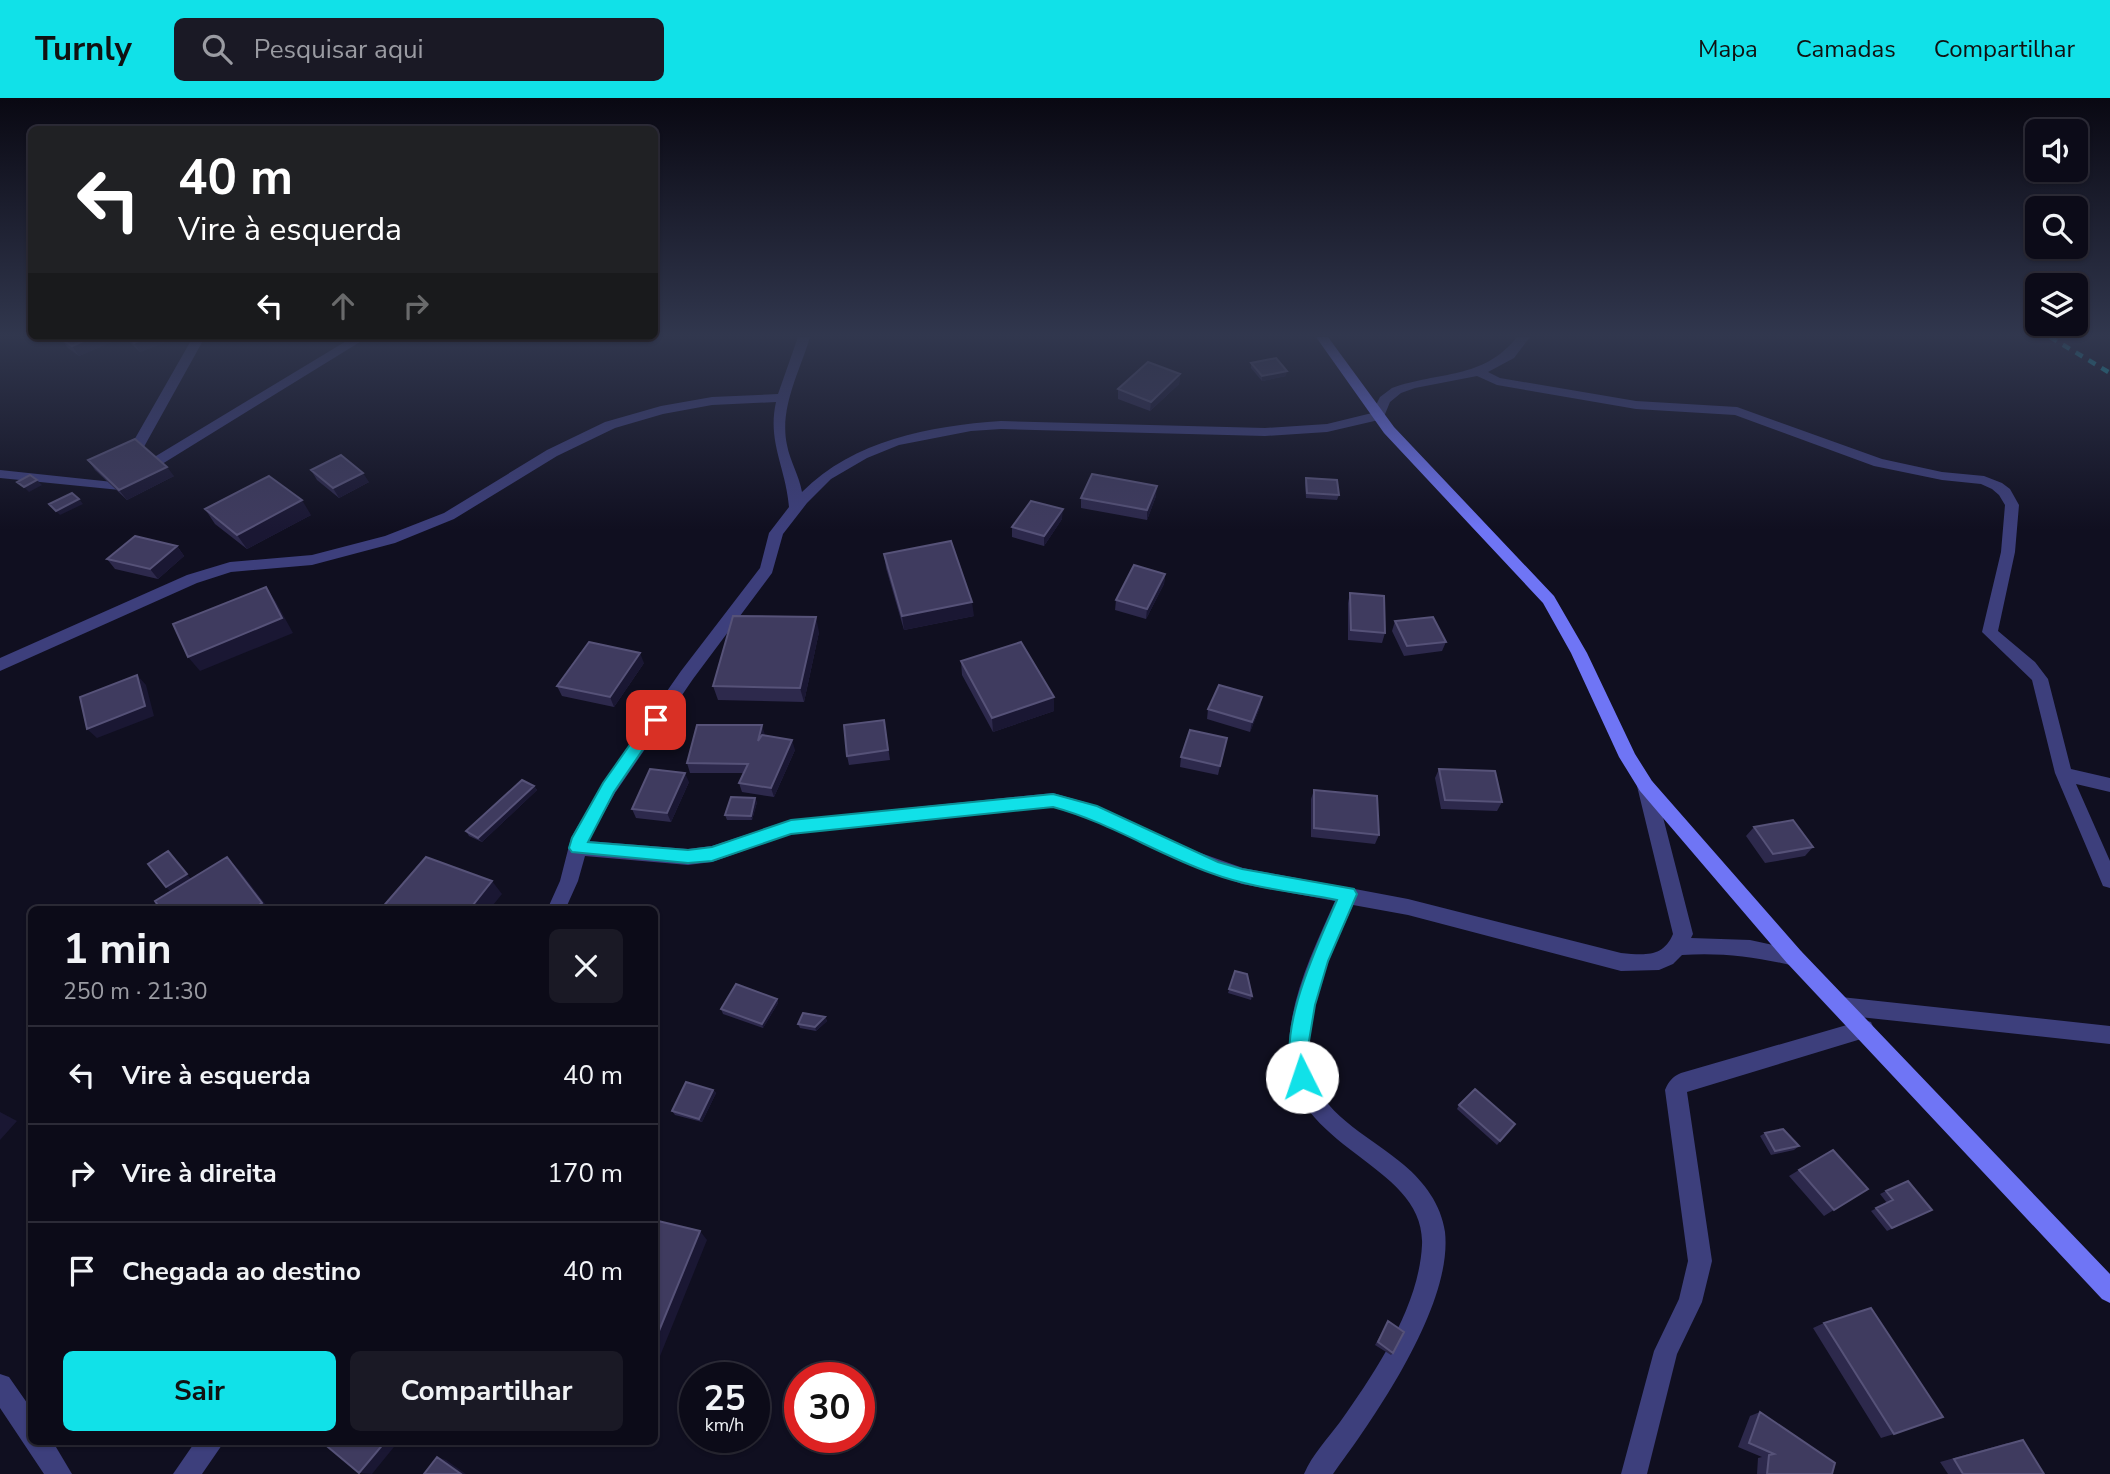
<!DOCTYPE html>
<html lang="pt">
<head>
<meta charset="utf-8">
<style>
	:root { --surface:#0c0b18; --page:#1a1925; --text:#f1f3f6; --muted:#9a9ba2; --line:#2c2b37; --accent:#11e1e8 }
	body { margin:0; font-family:"Nunito Sans",sans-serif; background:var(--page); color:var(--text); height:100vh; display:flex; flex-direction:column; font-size:26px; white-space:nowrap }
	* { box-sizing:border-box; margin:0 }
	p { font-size:23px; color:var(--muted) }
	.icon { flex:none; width:38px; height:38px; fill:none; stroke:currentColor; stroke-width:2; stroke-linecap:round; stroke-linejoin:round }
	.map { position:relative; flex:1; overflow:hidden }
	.drawer { position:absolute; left:28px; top:808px; width:630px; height:539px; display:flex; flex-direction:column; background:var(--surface); border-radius:10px; box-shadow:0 2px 5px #0004,0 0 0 2px var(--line) }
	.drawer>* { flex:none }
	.guide { position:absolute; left:28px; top:28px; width:630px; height:214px; border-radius:10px; box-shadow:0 2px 5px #0004,0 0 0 2px var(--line); background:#202124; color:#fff; overflow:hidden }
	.fabs { position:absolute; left:2025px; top:21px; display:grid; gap:14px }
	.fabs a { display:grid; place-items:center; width:63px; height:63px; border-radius:10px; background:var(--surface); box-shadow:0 2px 5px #0004,0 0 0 2px var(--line); font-size:35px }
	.speed { position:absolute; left:679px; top:1264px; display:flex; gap:14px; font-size:35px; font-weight:700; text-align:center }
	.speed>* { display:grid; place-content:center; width:91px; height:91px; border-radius:50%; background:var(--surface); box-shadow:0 2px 5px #0004,0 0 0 2px var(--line); line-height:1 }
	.speed small { font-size:18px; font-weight:400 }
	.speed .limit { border:10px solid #d22; background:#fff; color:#111 }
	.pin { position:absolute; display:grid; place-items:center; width:60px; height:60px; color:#fff; margin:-30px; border-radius:14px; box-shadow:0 4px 10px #0006 }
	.me { position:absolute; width:77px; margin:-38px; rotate:356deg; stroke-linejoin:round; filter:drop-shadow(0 0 5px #0008) }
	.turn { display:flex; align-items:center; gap:24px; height:147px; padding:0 35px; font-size:32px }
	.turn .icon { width:91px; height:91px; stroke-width:2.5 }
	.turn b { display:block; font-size:49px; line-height:60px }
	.lanes { display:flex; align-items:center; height:66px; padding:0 35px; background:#0003; justify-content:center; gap:35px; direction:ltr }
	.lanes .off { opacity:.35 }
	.round { display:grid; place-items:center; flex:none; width:74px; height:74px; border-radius:10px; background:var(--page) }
	.overview { display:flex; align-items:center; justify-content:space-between; height:119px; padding:0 35px }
	h1 { font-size:42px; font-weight:700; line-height:52px }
	.action { display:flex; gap:14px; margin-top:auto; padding:14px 35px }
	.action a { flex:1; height:80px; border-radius:10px; background:var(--accent); color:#111; font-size:28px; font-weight:700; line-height:80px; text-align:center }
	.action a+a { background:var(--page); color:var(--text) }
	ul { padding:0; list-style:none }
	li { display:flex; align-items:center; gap:21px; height:98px; padding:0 35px; border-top:2px solid var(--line) }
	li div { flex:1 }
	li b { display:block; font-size:26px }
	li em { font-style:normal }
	header { display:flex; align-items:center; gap:42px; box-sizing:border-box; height:98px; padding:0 35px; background:var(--accent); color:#111 }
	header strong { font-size:33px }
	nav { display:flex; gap:38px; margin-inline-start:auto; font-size:24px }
	.search { width:490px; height:63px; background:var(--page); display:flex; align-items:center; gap:18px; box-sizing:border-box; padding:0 24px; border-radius:10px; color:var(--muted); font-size:26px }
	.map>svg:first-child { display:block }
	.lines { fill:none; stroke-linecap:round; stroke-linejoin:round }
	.street { fill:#3d3f7c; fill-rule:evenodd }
	.secondary { fill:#6f75f5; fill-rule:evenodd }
	.rail { stroke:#11e1e8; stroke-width:4.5; stroke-dasharray:8 7; stroke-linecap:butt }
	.wall { fill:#2d294c }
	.shaded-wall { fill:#1a1733 }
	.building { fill:#3f3b5f; stroke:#565278; stroke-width:2 }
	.route { fill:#11e1e8; stroke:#0b9297; stroke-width:2 }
</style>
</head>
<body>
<header>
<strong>Turnly</strong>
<div class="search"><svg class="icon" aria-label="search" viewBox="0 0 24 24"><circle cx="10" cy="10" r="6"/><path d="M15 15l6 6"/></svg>Pesquisar aqui</div>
<nav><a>Mapa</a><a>Camadas</a><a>Compartilhar</a></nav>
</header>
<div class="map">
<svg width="2110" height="1376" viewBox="0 0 2110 1376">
	<rect width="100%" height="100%" fill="#100f20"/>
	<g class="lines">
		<path class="street" d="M193,239H205L135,365L133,368H123L121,365Z
			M353,239H368L120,392L0,380V372L113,384Z
			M798,239H810C800,273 779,310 787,347C790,363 799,377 802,394C854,342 929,328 1001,323L1265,330L1327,326L1372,315L1380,299L1392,290C1439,273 1483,282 1517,239H1530L1514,260L1488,274L1500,280L1636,303L1737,309L1882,361L1942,374L1984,378L2002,385L2010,391L2019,407L2015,454L1998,533L2035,564L2048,581L2071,671L2110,680V694L2076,686L2110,763V790L2103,788L2055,675L2032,582L1982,534L2001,454L2005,407L1999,397L1992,391L1981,386L1942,382L1874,368L1735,317L1636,311L1497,287L1477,278L1415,290L1401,295L1390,304L1383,321L1327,334L1265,338L1001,331L971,333L899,347L867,360L831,381L807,405L783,436L772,475L693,581L615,695L588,743L688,751L712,748L791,722L1053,695L1098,708L1181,748L1243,770L1408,801L1621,855C1644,857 1663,860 1673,836L1637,688L1640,683H1652L1655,688L1693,836L1691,840L1750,842L1801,853L1804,859L1801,865L1794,868C1757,859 1720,854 1682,857L1673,866L1659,872L1621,873L1408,817L1353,807C1332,854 1296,928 1313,980C1327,1020 1374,1041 1404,1067C1424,1084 1441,1106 1445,1134C1453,1207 1375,1319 1333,1376H1304C1312,1357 1328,1340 1340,1324C1375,1275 1419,1209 1422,1147C1426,1065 1289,1052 1289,955C1288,902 1314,851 1335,803L1242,786L1169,758L1087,719L1053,709L791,736L712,764L688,767L585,758L578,783L565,812H547L560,783L571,740L603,685L681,573L760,470L769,435L789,409C786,370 767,344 776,304L712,307L663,316L615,330L557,358L454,421L395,445L312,467L231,474L197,485L0,573V560L187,477L230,464L312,457L385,438L444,415L547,352L605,324L661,308L712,299L778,296Z
			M1841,899L2110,928V946L1841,917L1834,914L1831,908L1834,902Z
			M1864,922L1871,924L1874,931L1871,938L1687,994L1712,1163L1702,1204L1677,1256L1647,1376H1621L1654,1253L1679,1201L1688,1163L1665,992C1669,983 1672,979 1681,975Z
			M0,1276L9,1279L32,1312V1344H53L72,1376H44L0,1310Z
			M195,1344H224L202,1376H173Z"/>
		<path class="secondary" d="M1316,239H1328L1394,329L1554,498L1587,555L1635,656L1652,683L1801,853L2110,1176V1205L2102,1201L1787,865L1640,693L1619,659L1571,555L1543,505L1384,335Z"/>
		<path class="rail" d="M2050,239L2110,275"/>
	</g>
	<path class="wall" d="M123,239L79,258L68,250L61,241Z
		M124,239H178L140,254Z
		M1251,265L1286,278L1262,283L1251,270Z
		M1180,276L1179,286L1150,313L1118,301V291Z
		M88,362L174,378L127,402L95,372Z
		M311,372L369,384L339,400L317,382Z
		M1306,380L1339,397L1337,402L1306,400L1305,385Z
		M1156,398L1147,422L1081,410V400Z
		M205,411L311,417L247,451L215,426Z
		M1062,421L1044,448L1012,439V429Z
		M177,448L184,458L158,481L115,471L107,461Z
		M884,456L974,518L904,532L886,470Z
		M1165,476L1164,486L1146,521L1115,512L1116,502Z
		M1350,495L1385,535L1382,545L1348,542V505Z
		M1395,523L1446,544L1442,553L1404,558L1392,533Z
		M819,534L804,604L718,602L713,588Z
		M961,563L1054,613L993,634L962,577Z
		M644,565L614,609L562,598L557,588Z
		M1262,599L1260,609L1250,634L1207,621L1208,611Z
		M884,622L890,662L849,667L847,658Z
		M765,637L764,638L795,652L774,699L742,694L739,685L743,675H690L687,665Z
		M1227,640L1218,677L1180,669L1181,659Z
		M1439,671L1502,704L1497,713L1441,711L1435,680Z
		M689,684L671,724L636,720L632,711Z
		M534,688L537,692L482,744L469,738L466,733Z
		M1314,692L1379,737L1375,746L1311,739V701Z
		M757,704L752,722H727L725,717Z
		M1754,729L1813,749L1805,758L1765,765L1746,738Z
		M1235,873L1252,898L1251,902L1228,895Z
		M777,901L778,905L763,930L723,916L721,911Z
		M825,919L827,923L816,933L800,930L798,926Z
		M713,992L716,995L702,1024L675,1017L672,1013Z
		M1459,1007L1515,1026L1497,1047L1457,1011Z
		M1765,1035L1799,1048L1794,1052L1771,1057L1760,1038Z
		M1799,1072L1868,1091L1824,1118L1789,1078Z
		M1886,1093L1932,1112L1887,1133L1871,1113L1887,1105L1880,1096Z
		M1388,1223L1393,1255L1391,1257L1375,1247Z
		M1824,1225L1894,1336L1881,1340L1813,1230Z
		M1760,1314L1832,1376H1757L1758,1360L1762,1359L1738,1349L1750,1318Z
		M2008,1345L2044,1376H1948L1940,1364Z"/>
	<path class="shaded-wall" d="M93,239H123L79,258L72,248Z
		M147,239H178L140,254L134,245Z
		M1287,273L1286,278L1262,283V278Z
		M1180,276L1179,286L1150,313L1151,304Z
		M167,369L174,378L127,402L119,392Z
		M363,375L369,384L339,400L333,390Z
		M37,382L42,387L29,394L24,389Z
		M1157,388L1156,398L1147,422V412Z
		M79,401L83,406L60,417L56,413Z
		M302,402L311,417L247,451L237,437Z
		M1063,411L1062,421L1044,448V438Z
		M177,448L184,458L158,481L150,471Z
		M1165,476L1164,486L1146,521L1147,511Z
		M266,489L276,504L293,535L200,573L188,559Z
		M972,504L974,518L904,532L902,518Z
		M816,519L819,534L804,604L800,590Z
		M640,555L644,565L614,609L610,599Z
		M137,577L146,587L154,618L97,640L87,631Z
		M1054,599V613L993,634L992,620Z
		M1262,599L1260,609L1250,634L1252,624Z
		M762,627L765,637L761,653L758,643Z
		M792,642L795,652L774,699L771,690Z
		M685,675L689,684L671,724L667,715Z
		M534,688L537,692L482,744L478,740Z
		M755,700L757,704L752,722L751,718Z
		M168,753L191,781L171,794L166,789Z
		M227,759L240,773L270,812H251Z
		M492,783L502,796L489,812H469Z
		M777,901L778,905L763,930L762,926Z
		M825,919L827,923L816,933L815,929Z
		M713,992L716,995L702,1024L699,1021Z
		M0,1014L17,1023L0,1042Z
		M700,1133L707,1142L658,1263L654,1260V1245Z
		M385,1344H398L372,1376L359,1375Z
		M437,1359L446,1362L466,1376H461Z"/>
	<path class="building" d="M64,239H93L72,248L61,241Z
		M128,239H147L134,245Z
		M1276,260L1287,273L1262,278L1251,265Z
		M1148,264L1180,276L1151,304L1118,291Z
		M135,341L167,369L119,392L88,362Z
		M341,357L363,375L333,390L311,372Z
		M1092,376L1157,388L1147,412L1081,400Z
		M30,377L37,382L24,389L17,384Z
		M269,378L302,402L237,437L205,411Z
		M1306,380L1337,382L1339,397L1307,395Z
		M72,395L79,401L56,413L49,406Z
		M1031,403L1063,411L1044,438L1012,429Z
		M135,438L177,448L150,471L107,461Z
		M951,443L972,504L902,518L884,456Z
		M1134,467L1165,476L1147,511L1116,502Z
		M266,489L282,520L188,559L173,526Z
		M1350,495L1384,498L1385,535L1351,532Z
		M733,518L816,519L800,590L713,588Z
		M1433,519L1446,544L1407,548L1395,523Z
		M589,544L640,555L610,599L557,588Z
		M1021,544L1054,599L992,620L961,563Z
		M137,577L145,608L87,631L80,599Z
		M1219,587L1262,599L1252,624L1208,611Z
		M884,622L888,652L847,658L844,627Z
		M697,627H762L758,643L762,637L792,642L771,690L739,685L748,666L687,665Z
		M1190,632L1227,640L1220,668L1181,659Z
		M650,671L685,675L667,715L632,711Z
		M1439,671L1495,673L1502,704L1445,702Z
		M522,682L534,688L478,740L466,733Z
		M1314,692L1377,698L1379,737L1314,730Z
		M731,699L755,700L751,718L725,717Z
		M1793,722L1813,749L1773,756L1754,729Z
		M168,753L187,776L166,789L148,766Z
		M227,759L262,805L251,812H161L155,803Z
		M426,759L492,783L469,812H380Z
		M1235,873L1247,876L1252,898L1229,891Z
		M736,886L777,901L762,926L721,911Z
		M803,915L825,919L815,929L798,926Z
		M686,984L713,992L699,1021L672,1013Z
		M1475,991L1515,1026L1500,1043L1459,1007Z
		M1783,1031L1799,1048L1775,1053L1765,1035Z
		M1833,1052L1868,1091L1834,1112L1799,1072Z
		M1908,1083L1932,1112L1892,1130L1876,1110L1893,1102L1886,1093Z
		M654,1122L700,1133L654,1245Z
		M1871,1210L1943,1319L1894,1336L1824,1225Z
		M1388,1223L1404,1234L1393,1255L1378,1244Z
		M1760,1314L1835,1365L1832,1376H1767L1769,1357L1774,1356L1749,1345Z
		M2023,1342L2044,1376H1963L1954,1361Z
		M322,1344H385L359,1375Z
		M437,1359L461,1376H424Z"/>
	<linearGradient id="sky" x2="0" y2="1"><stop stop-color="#090812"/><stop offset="0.55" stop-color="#31374e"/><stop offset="1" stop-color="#31374e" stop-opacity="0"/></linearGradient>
	<rect width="2110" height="432" fill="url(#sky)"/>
	<path class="route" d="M656,616L663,622L614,694L588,744L688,752L712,749L791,722L1053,696L1097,708L1218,764L1242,771L1354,791L1357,796L1328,863L1315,907L1307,955L1312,979L1309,985L1302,988L1295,985C1274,936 1317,848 1337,802C1295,794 1251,790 1211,775C1157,756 1109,724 1053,709L791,736L712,763L688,765L572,754L569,750L572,740L603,685L650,618Z"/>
</svg>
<div class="fabs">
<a><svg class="icon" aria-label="sound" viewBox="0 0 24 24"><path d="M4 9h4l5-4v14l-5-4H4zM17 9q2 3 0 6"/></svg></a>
<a><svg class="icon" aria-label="search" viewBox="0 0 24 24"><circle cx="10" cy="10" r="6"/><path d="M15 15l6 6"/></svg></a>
<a><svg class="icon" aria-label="layers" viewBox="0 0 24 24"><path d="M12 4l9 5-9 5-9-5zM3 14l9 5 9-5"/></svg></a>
</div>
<div class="speed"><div>25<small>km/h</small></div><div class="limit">30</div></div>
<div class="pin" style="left:656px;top:622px;background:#d93025"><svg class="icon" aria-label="arrive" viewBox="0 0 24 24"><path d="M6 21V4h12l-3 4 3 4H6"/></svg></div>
<svg class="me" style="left:1302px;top:979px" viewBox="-20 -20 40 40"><circle r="19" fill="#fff"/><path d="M0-13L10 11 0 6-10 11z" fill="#11e1e8"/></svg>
<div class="guide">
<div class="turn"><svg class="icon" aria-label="left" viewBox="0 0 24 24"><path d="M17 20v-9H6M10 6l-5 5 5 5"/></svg><div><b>40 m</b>Vire à esquerda</div></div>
<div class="lanes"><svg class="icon" aria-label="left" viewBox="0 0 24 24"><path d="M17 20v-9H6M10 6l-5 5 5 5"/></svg><svg class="icon off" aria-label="ahead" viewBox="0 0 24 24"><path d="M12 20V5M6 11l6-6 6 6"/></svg><svg class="icon off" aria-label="right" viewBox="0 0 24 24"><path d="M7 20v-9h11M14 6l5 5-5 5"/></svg></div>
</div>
<section class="drawer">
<div class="overview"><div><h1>1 min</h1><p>250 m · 21:30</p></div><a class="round"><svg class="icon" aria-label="close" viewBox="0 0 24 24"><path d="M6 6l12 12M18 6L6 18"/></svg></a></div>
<ul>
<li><svg class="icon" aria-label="left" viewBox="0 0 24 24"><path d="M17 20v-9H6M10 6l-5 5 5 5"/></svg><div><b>Vire à esquerda</b></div><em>40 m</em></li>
<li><svg class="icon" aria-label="right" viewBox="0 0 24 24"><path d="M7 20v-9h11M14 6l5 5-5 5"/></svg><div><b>Vire à direita</b></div><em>170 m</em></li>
<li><svg class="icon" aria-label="arrive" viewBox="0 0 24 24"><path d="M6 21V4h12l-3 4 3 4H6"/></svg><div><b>Chegada ao destino</b></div><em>40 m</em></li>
</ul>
<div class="action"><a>Sair</a><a>Compartilhar</a></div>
</section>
</div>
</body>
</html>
